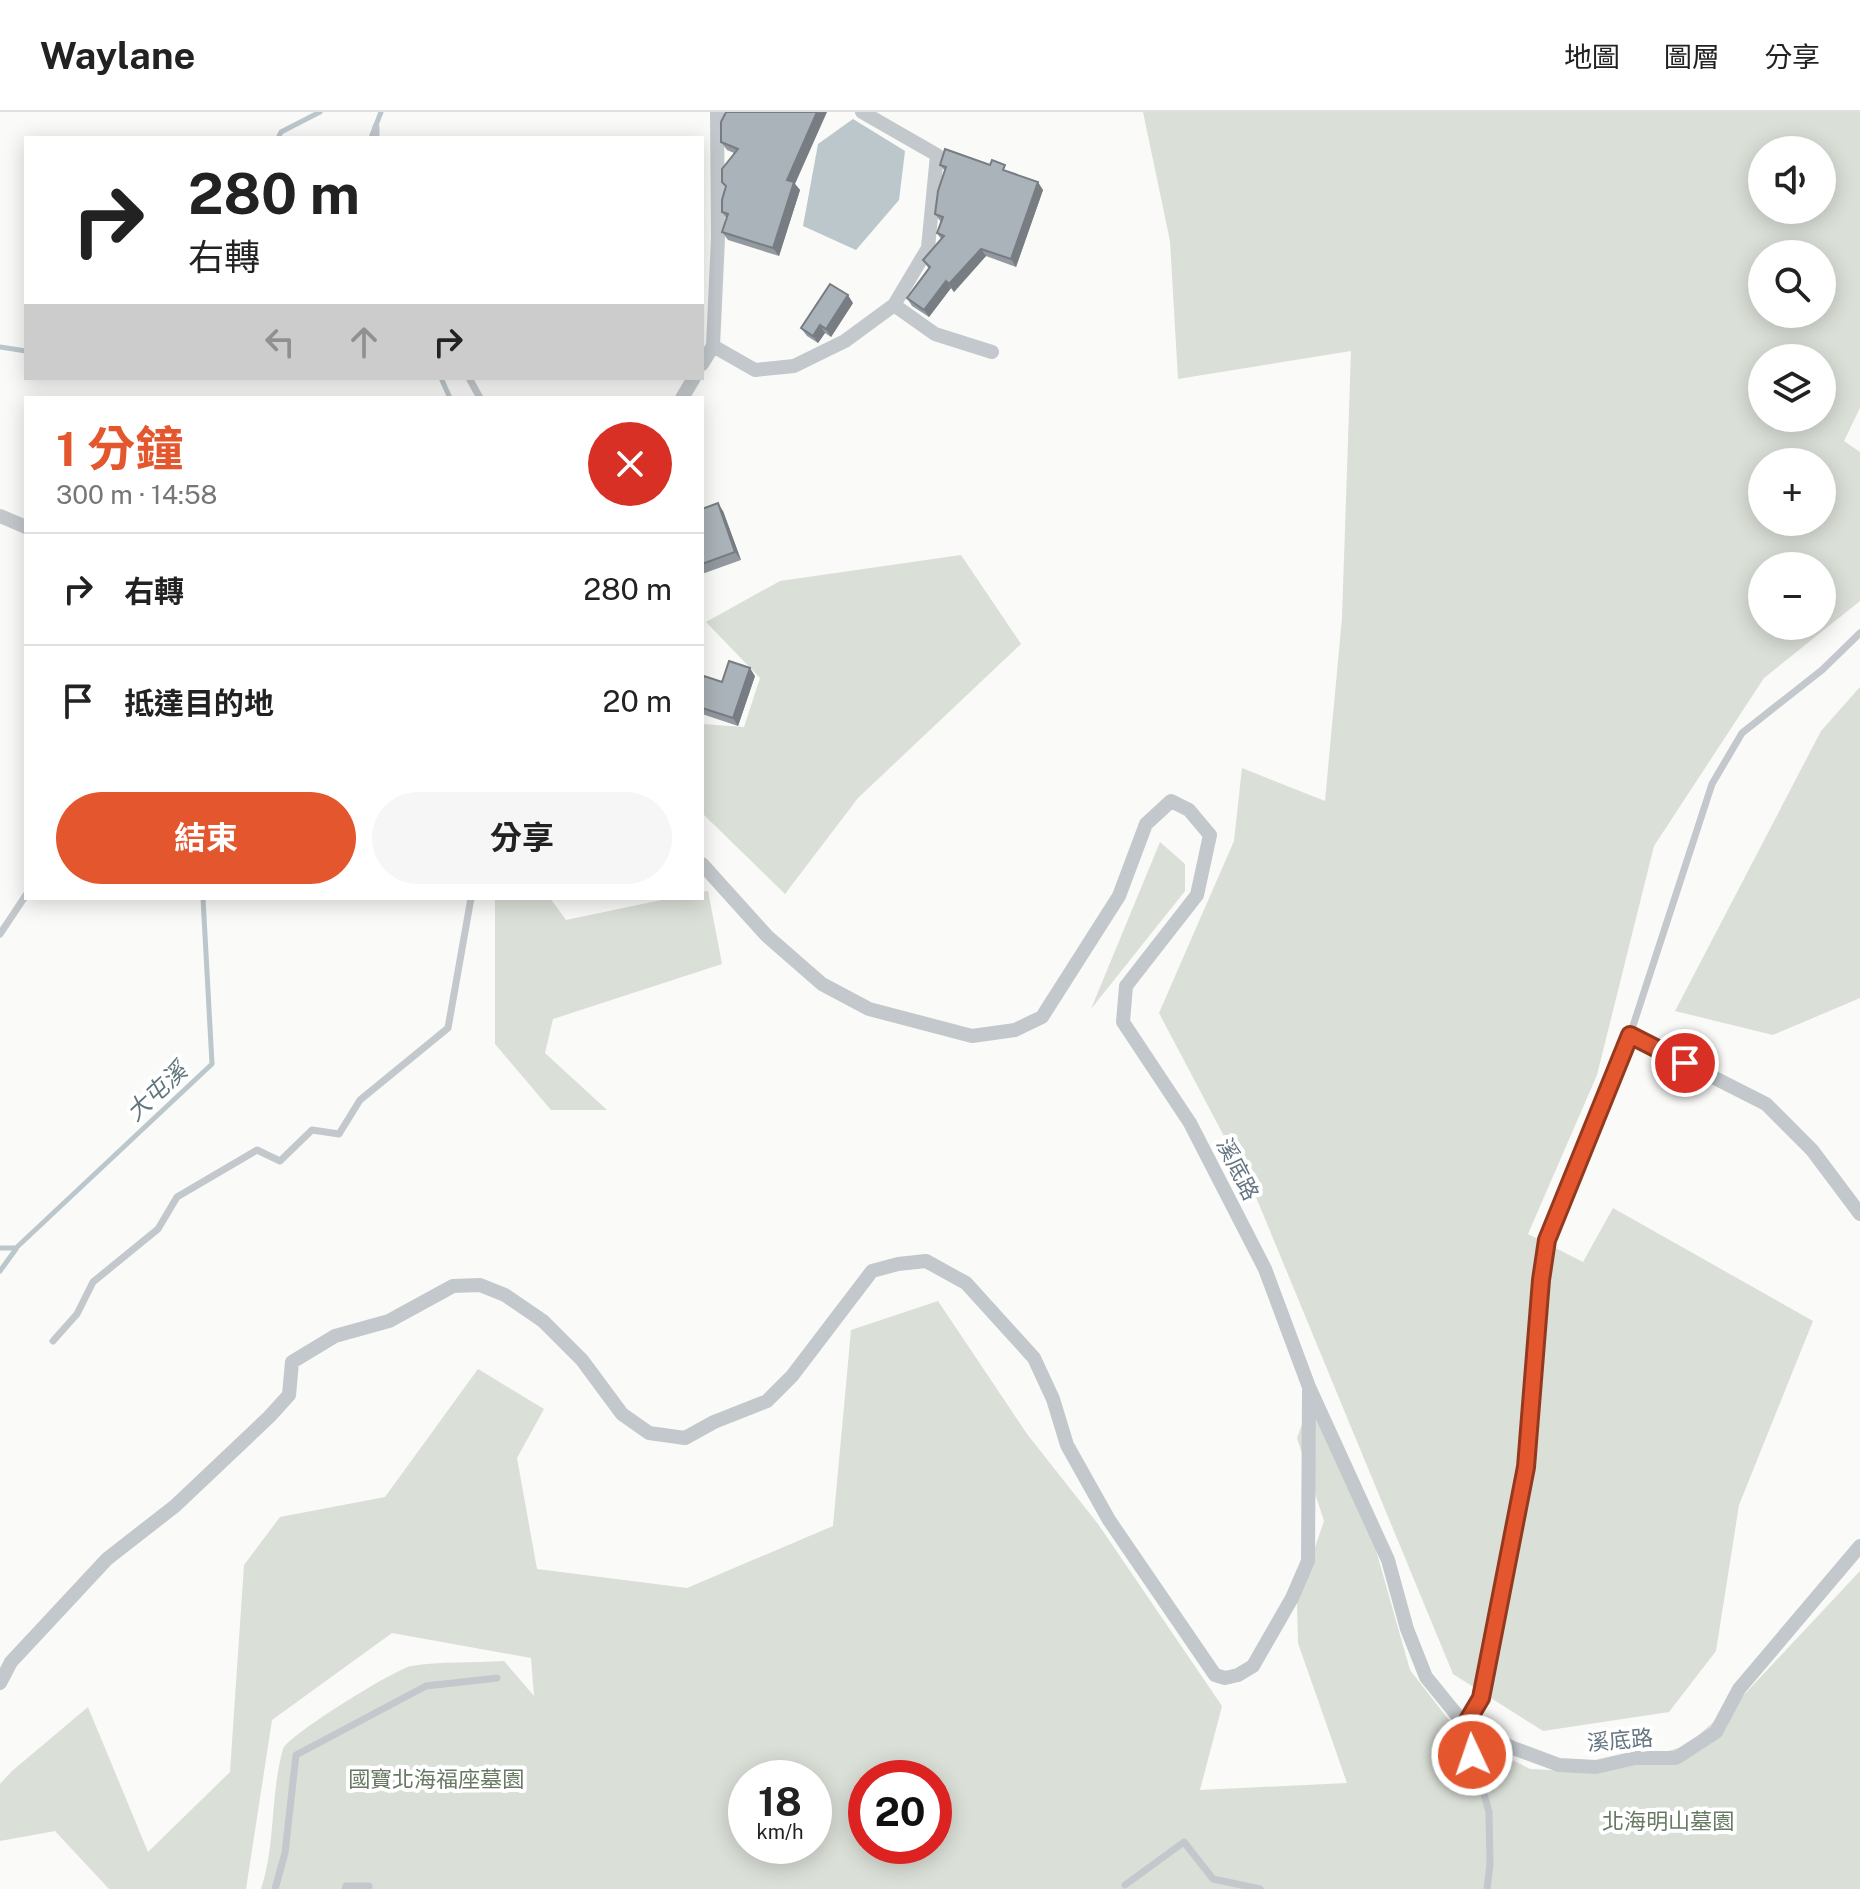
<!DOCTYPE html>
<html lang="zh-TW">
<head>
<meta charset="utf-8">
<style>
	:root { --surface:#fff; --page:#f6f6f6; --text:#222; --muted:#767676; --line:#e0e0e0; --accent:#e4572e }
	body { margin:0; font-family:"Public Sans","Noto Sans TC",sans-serif; background:var(--page); color:var(--text); height:100vh; display:flex; flex-direction:column; font-size:30px; white-space:nowrap }
	* { box-sizing:border-box; margin:0 }
	p { font-size:26px; color:var(--muted) }
	.icon { flex:none; width:44px; height:44px; fill:none; stroke:currentColor; stroke-width:2; stroke-linecap:round; stroke-linejoin:round }
	.map { position:relative; flex:1; overflow:hidden }
	.sheet { position:absolute; left:24px; top:284px; width:680px; height:504px; display:flex; flex-direction:column; background:var(--surface); border-radius:0px; box-shadow:0 4px 20px #0003 }
	.sheet>* { flex:none }
	.banner { position:absolute; left:24px; top:24px; width:680px; height:244px; border-radius:0px; box-shadow:0 4px 20px #0003; background:#fff; color:var(--text); overflow:hidden }
	.tools { position:absolute; left:1748px; top:24px; display:grid; gap:16px }
	.tools a { display:grid; place-items:center; width:88px; height:88px; border-radius:50%; background:var(--surface); box-shadow:0 4px 20px #0003; font-size:40px }
	.speed { position:absolute; left:728px; top:1648px; display:flex; gap:16px; font-size:40px; font-weight:700; text-align:center }
	.speed>* { display:grid; place-content:center; width:104px; height:104px; border-radius:50%; background:var(--surface); box-shadow:0 4px 20px #0003; line-height:1 }
	.speed small { font-size:20px; font-weight:400 }
	.speed .limit { border:12px solid #d22; background:#fff; color:#111 }
	.pin { position:absolute; display:grid; place-items:center; width:68px; height:68px; color:#fff; margin:-34px; border:4px solid #fff; border-radius:50%; box-shadow:0 2px 8px #0007 }
	.me { position:absolute; width:88px; margin:-44px; rotate:357deg; stroke-linejoin:round; filter:drop-shadow(0 0 6px #0008) }
	.turn { display:flex; align-items:center; gap:28px; height:168px; padding:0 32px; font-size:36px }
	.turn .icon { width:104px; height:104px; stroke-width:2.5 }
	.turn b { display:block; font-size:56px; line-height:68px }
	.lanes { display:flex; align-items:center; height:76px; padding:0 32px; background:#0003; justify-content:center; gap:40px; direction:ltr }
	.lanes .off { opacity:.35 }
	.round { display:grid; place-items:center; flex:none; width:84px; height:84px; border-radius:42px; background:var(--page) }
	.summary { display:flex; align-items:center; justify-content:space-between; height:136px; padding:0 32px }
	h1 { font-size:48px; font-weight:700; line-height:60px; color:var(--accent) }
	.action { display:flex; gap:16px; margin-top:auto; padding:16px 32px }
	.action a { flex:1; height:92px; border-radius:48px; background:var(--accent); color:#fff; font-size:32px; font-weight:700; line-height:92px; text-align:center }
	.action a+a { background:var(--page); color:var(--text) }
	ul { padding:0; list-style:none }
	li { display:flex; align-items:center; gap:24px; height:112px; padding:0 32px; border-top:2px solid var(--line) }
	li div { flex:1 }
	li b { display:block; font-size:30px }
	li em { font-style:normal }
	header { display:flex; align-items:center; gap:48px; box-sizing:border-box; height:112px; padding:0 40px; background:var(--surface); border-bottom:2px solid var(--line) }
	header strong { font-size:38px }
	nav { display:flex; gap:44px; margin-inline-start:auto; font-size:28px }
	.map>svg:first-child { display:block }
	.green { fill:#dadfd7; fill-rule:evenodd }
	.water { fill:#bbc7cb }
	.lines { fill:none; stroke-linecap:round; stroke-linejoin:round }
	.stream { stroke:#bbc7cb; stroke-width:5 }
	.lane { stroke:#c3c8cc; stroke-width:7 }
	.street { stroke:#c3c8cc; stroke-width:14 }
	.wall { fill:#929a9f }
	.shaded-wall { fill:#777d82 }
	.building { fill:#aab3b9; stroke:#777d82; stroke-width:2 }
	.route-casing { stroke:#94391e; stroke-width:20 }
	.route { stroke:#e4572e; stroke-width:14 }
	.labels { text-anchor:middle; dominant-baseline:central; stroke-width:8; stroke-linejoin:round; paint-order:stroke }
	.street-label { font-size:22px; fill:#657683; stroke:#fff }
	.park-label { font-size:22px; fill:#687a64; stroke:#fff }
	.water-label { font-size:24px; font-style:italic; fill:#60757c; stroke:#fff }
</style>
</head>
<body>
<header>
<strong>Waylane</strong>
<nav><a>地圖</a><a>圖層</a><a>分享</a></nav>
</header>
<div class="map">
<svg width="1860" height="1777" viewBox="0 0 1860 1777">
	<rect width="100%" height="100%" fill="#fafaf8"/>
	<path class="green" d="M1143,0H1860V296L1844,329L1860,340V489L1764,566L1654,734L1597,963L1528,1122L1583,1150L1613,1096L1813,1209L1739,1393L1716,1539L1669,1600L1543,1619L1453,1562L1256,1085L1159,901L1234,729L1242,656L1325,689L1342,506L1351,239L1178,267L1170,129ZM1762,38H1822V98H1762ZM1762,142H1822V202H1762ZM1762,246H1822V306H1762ZM1762,350H1822V410H1762ZM1762,454H1822V514H1762Z
		M961,443L1021,532L858,686L785,782L702,701V612L744,615L760,566L706,510L780,469Z
		M1860,575V886L1773,923L1675,899L1821,619Z
		M1160,730L1185,752V779L1091,897Z
		M708,779L722,852L553,907L545,941L607,998H551L495,932V786H550L566,808L671,786H702V780Z
		M938,1189L1027,1322L1098,1412L1222,1594L1200,1678L1347,1671L1298,1531L1297,1488L1324,1409L1297,1326L1311,1287L1372,1424L1410,1558L1459,1621L1530,1657L1592,1660L1686,1634L1740,1587L1860,1459V1777H261C276,1732 270,1683 283,1637C287,1624 395,1557 411,1554C440,1549 474,1551 504,1549L534,1584L531,1546L392,1521L272,1608L246,1777H109L55,1719L0,1729V1672L12,1659L88,1595L148,1740L230,1660L244,1453L280,1405L385,1385L478,1257L544,1297L517,1346L537,1457L687,1476L833,1414L851,1218ZM746,1666H814V1734H746ZM866,1666H934V1734H866Z"/>
	<path class="water" d="M853,7L905,39L899,88L856,138L803,114L818,32Z"/>
	<g class="lines">
		<path class="stream" d="M278,26L281,20L320,0
			M371,26L381,0
			M0,235L26,239
			M441,266L450,286
			M0,1136H16L212,952L203,786
			M0,1159L16,1137"/>
		<path class="lane" d="M376,26V15
			M469,266L480,286
			M0,822L26,783
			M53,1229L77,1202L93,1170L158,1117L177,1085L257,1038L280,1049L312,1018L339,1022L360,988L448,916L471,786
			M1125,1773L1184,1730L1213,1767L1260,1777
			M275,1777L285,1741L296,1643L426,1574L497,1566
			M345,1777L346,1774H369V1777
			M1487,1777L1490,1752L1489,1700L1465,1613L1481,1586L1526,1355L1541,1168L1547,1128L1630,923L1712,672L1742,621L1822,558L1860,521"/>
		<path class="street" d="M894,193L935,222L992,240
			M713,234L755,258L794,254L845,229L894,193L928,136L937,43L862,0
			M702,252L713,234L718,126L717,0
			M682,286L694,266
			M0,404L26,415
			M702,752L767,824L822,872L869,897L972,924L1015,918L1042,905L1119,784L1146,712L1171,689L1189,698L1210,723L1197,783L1126,874L1123,910L1190,1011L1265,1157L1309,1275L1388,1448L1407,1517L1426,1565L1465,1613L1513,1636L1559,1653L1596,1655L1635,1646H1676L1716,1620L1739,1577L1860,1434
			M1630,923L1766,992L1812,1038L1860,1102
			M0,1571L11,1550L107,1447L175,1394L269,1305L289,1283L292,1250L335,1224L389,1209L453,1174L480,1173L505,1183L543,1209L582,1248L622,1302L649,1321L685,1326L714,1310L767,1289L792,1264L872,1159L898,1152L926,1149L966,1171L1034,1246L1053,1287L1067,1333L1109,1408L1215,1563L1225,1566L1238,1563L1253,1554L1292,1486L1308,1449L1309,1279"/>
	</g>
	<path class="wall" d="M721,10L795,72L800,78L779,144L728,128L722,120L726,106L722,100L726,76L722,70L734,41L727,38L721,30Z
		M940,53L1011,60L1043,78L1016,155L986,144L954,180L951,176L929,205L912,194L907,186L929,157L923,148L941,127L937,121L941,110L935,102L945,59Z
		M853,191L831,225L825,221L818,231L807,224L801,216Z
		M702,397L723,399L741,448L702,462Z
		M755,564L738,614L702,602V569L722,570Z"/>
	<path class="shaded-wall" d="M817,0H827L795,72L800,78L779,144L773,136L787,68Z
		M1038,70L1043,78L1016,155L1011,147Z
		M981,137L986,144L954,180L949,172Z
		M946,169L951,176L929,205L924,198Z
		M848,183L853,191L831,225L826,217Z
		M820,213L825,221L818,231L813,224Z
		M718,391L723,399L741,448L735,440Z
		M750,556L755,564L738,614L733,606Z"/>
	<path class="building" d="M726,0H817L787,68L794,70L773,136L722,120L728,102L722,100V88L726,74L722,70V57L738,37L721,30V10Z
		M945,37L990,53L992,48L1005,53L1003,58L1038,70L1011,147L981,137L949,172L946,169L924,198L907,186L930,155L923,148L944,124L937,121L943,105L935,102L938,79L946,55L940,53Z
		M830,172L848,183L826,217L820,213L813,224L801,216Z
		M718,391L735,440L702,452V397Z
		M729,549L750,556L733,606L702,596V569L704,564L722,570Z"/>
	<g class="lines">
		<g class="route-casing">
			<path id="route" d="M1472,1643L1465,1613L1481,1586L1526,1355L1541,1168L1547,1128L1630,923L1685,951"/>
		</g>
		<use href="#route" class="route"/>
	</g>
	<g class="labels">
		<g class="street-label">
			<text transform="translate(1238 1057) rotate(63)">溪底路</text>
			<text transform="translate(1620 1628) rotate(-5)">溪底路</text>
		</g>
		<g class="park-label">
			<text x="436" y="1667">國寶北海福座墓園</text>
			<text x="1668" y="1709">北海明山墓園</text>
		</g>
		<g class="water-label">
			<text transform="translate(156 979) rotate(-43)">大屯溪</text>
		</g>
	</g>
</svg>
<div class="tools">
<a><svg class="icon" aria-label="sound" viewBox="0 0 24 24"><path d="M4 9h4l5-4v14l-5-4H4zM17 9q2 3 0 6"/></svg></a>
<a><svg class="icon" aria-label="search" viewBox="0 0 24 24"><circle cx="10" cy="10" r="6"/><path d="M15 15l6 6"/></svg></a>
<a><svg class="icon" aria-label="layers" viewBox="0 0 24 24"><path d="M12 4l9 5-9 5-9-5zM3 14l9 5 9-5"/></svg></a>
<a>+</a>
<a>−</a>
</div>
<div class="speed"><div>18<small>km/h</small></div><div class="limit">20</div></div>
<div class="pin" style="left:1685px;top:951px;background:#d93025"><svg class="icon" aria-label="arrive" viewBox="0 0 24 24"><path d="M6 21V4h12l-3 4 3 4H6"/></svg></div>
<svg class="me" style="left:1472px;top:1643px" viewBox="-20 -20 40 40"><circle r="17" fill="#e4572e" stroke="#fff" stroke-width="3"/><path d="M0-11L8 9 0 5-8 9z" fill="#fff"/></svg>
<div class="banner">
<div class="turn"><svg class="icon" aria-label="right" viewBox="0 0 24 24"><path d="M7 20v-9h11M14 6l5 5-5 5"/></svg><div><b>280 m</b>右轉</div></div>
<div class="lanes"><svg class="icon off" aria-label="left" viewBox="0 0 24 24"><path d="M17 20v-9H6M10 6l-5 5 5 5"/></svg><svg class="icon off" aria-label="ahead" viewBox="0 0 24 24"><path d="M12 20V5M6 11l6-6 6 6"/></svg><svg class="icon" aria-label="right" viewBox="0 0 24 24"><path d="M7 20v-9h11M14 6l5 5-5 5"/></svg></div>
</div>
<section class="sheet">
<div class="summary"><div><h1>1 分鐘</h1><p>300 m · 14:58</p></div><a class="round" style="background:#d93025;color:#fff"><svg class="icon" aria-label="close" viewBox="0 0 24 24"><path d="M6 6l12 12M18 6L6 18"/></svg></a></div>
<ul>
<li><svg class="icon" aria-label="right" viewBox="0 0 24 24"><path d="M7 20v-9h11M14 6l5 5-5 5"/></svg><div><b>右轉</b></div><em>280 m</em></li>
<li><svg class="icon" aria-label="arrive" viewBox="0 0 24 24"><path d="M6 21V4h12l-3 4 3 4H6"/></svg><div><b>抵達目的地</b></div><em>20 m</em></li>
</ul>
<div class="action"><a>結束</a><a>分享</a></div>
</section>
</div>
</body>
</html>
